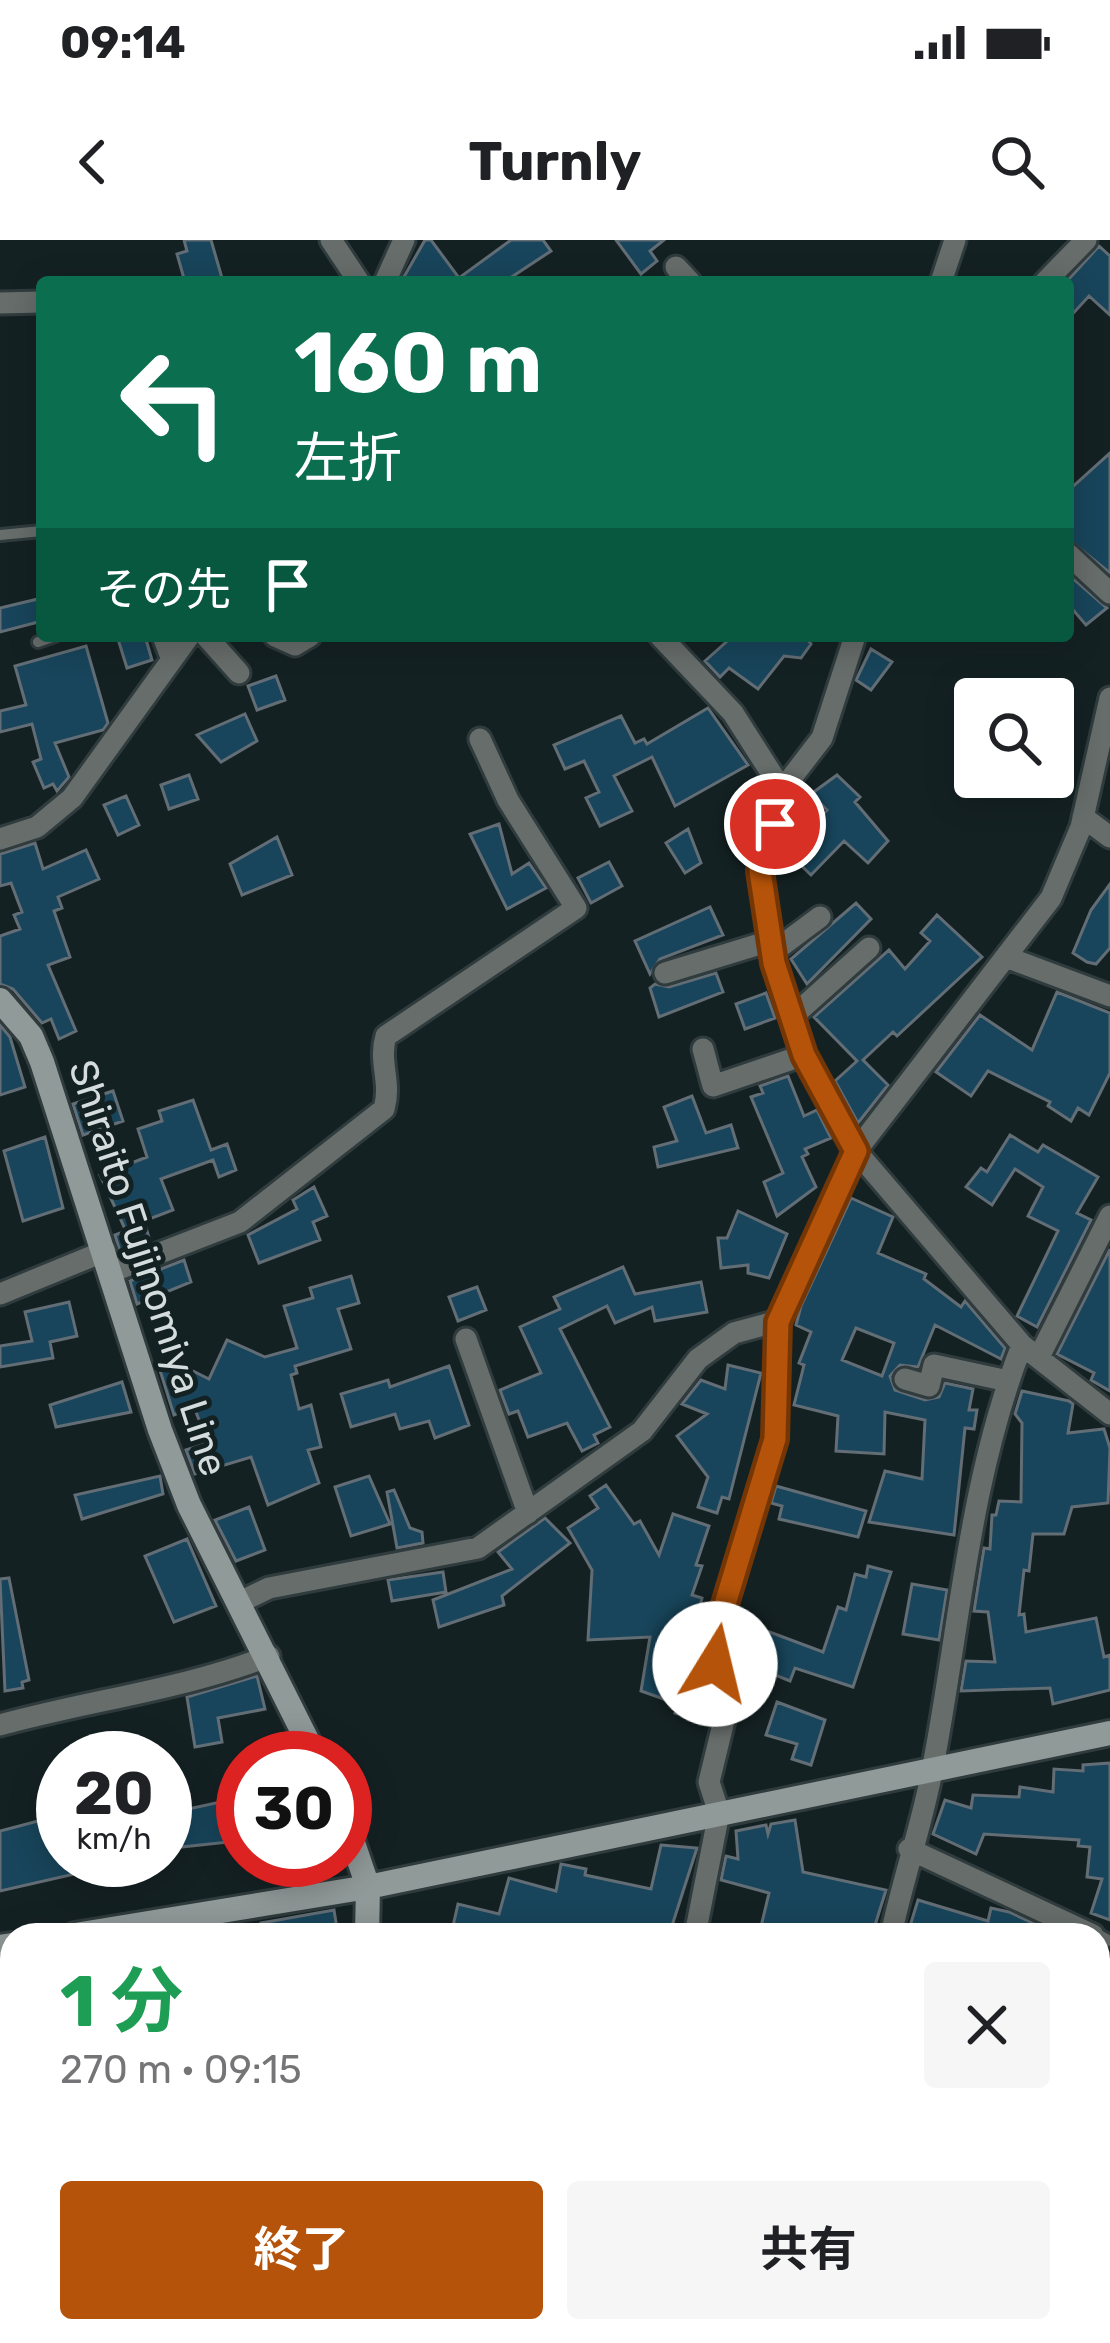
<!DOCTYPE html>
<html lang="ja">
<head>
<meta charset="utf-8">
<style>
	:root { --surface:#fff; --page:#f6f6f6; --text:#202124; --muted:#757577; --accent:#b45309 }
	body { margin:0; font-family:Rubik,"Noto Sans JP",sans-serif; background:var(--page); color:var(--text); height:100vh; display:flex; flex-direction:column; font-size:45px; white-space:nowrap }
	* { box-sizing:border-box; margin:0 }
	p { font-size:39px; color:var(--muted) }
	.icon { flex:none; width:66px; height:66px; fill:none; stroke:currentColor; stroke-width:2; stroke-linecap:round; stroke-linejoin:round }
	.map { position:relative; flex:1; overflow:hidden }
	.sheet { position:absolute; left:0px; top:1683px; width:1110px; height:420px; display:flex; flex-direction:column; background:var(--surface); border-radius:36px 36px 0 0; box-shadow:0 6px 30px #0003 }
	.sheet>* { flex:none }
	.guide { position:absolute; left:36px; top:36px; width:1038px; height:366px; border-radius:12px; box-shadow:0 6px 30px #0003; background:#0b6e4f; color:#fff; overflow:hidden }
	.controls { position:absolute; left:954px; top:438px; display:grid; gap:24px }
	.controls a { display:grid; place-items:center; width:120px; height:120px; border-radius:12px; background:var(--surface); box-shadow:0 6px 30px #0003; font-size:60px }
	.speed { position:absolute; left:36px; top:1491px; display:flex; gap:24px; font-size:60px; font-weight:700; text-align:center }
	.speed>* { display:grid; place-content:center; width:156px; height:156px; border-radius:50%; background:var(--surface); box-shadow:0 6px 30px #0003; line-height:1 }
	.speed small { font-size:30px; font-weight:400 }
	.speed .limit { border:18px solid #d22; background:#fff; color:#111 }
	.pin { position:absolute; display:grid; place-items:center; width:102px; height:102px; color:#fff; margin:-51px; border:6px solid #fff; border-radius:50%; box-shadow:0 3px 12px #0007 }
	.me { position:absolute; width:132px; margin:-66px; rotate:9deg; stroke-linejoin:round; filter:drop-shadow(0 0 9px #0008) }
	.turn { display:flex; align-items:center; gap:42px; height:252px; padding:0 60px; font-size:54px }
	.turn .icon { width:156px; height:156px; stroke-width:2.5 }
	.turn b { display:block; font-size:84px; line-height:102px }
	.then { display:flex; align-items:center; height:114px; padding:0 60px; background:#0003; gap:24px; font-size:45px }
	.round { display:grid; place-items:center; flex:none; width:126px; height:126px; border-radius:12px; background:var(--page) }
	.summary { display:flex; align-items:center; justify-content:space-between; height:204px; padding:0 60px }
	h1 { font-size:72px; font-weight:700; line-height:90px; color:#1e9e55 }
	.primary-button { display:flex; gap:24px; margin-top:auto; padding:24px 60px }
	.primary-button a { flex:1; height:138px; border-radius:12px; background:var(--accent); color:#fff; font-size:48px; font-weight:700; line-height:138px; text-align:center }
	.primary-button a+a { background:var(--page); color:var(--text) }
	.status { display:flex; justify-content:space-between; align-items:center; height:84px; padding:0 60px; background:var(--surface); direction:ltr }
	.status svg { height:33px; fill:currentColor }
	header { display:flex; justify-content:space-between; align-items:center; height:156px; padding:0 60px; background:var(--surface); font-size:54px; font-weight:700 }
	.map>svg:first-child { display:block }
	.building { fill:#18455b; stroke:#626d75; stroke-width:3; fill-rule:evenodd }
	.lines { fill:none; stroke-linecap:round; stroke-linejoin:round }
	.lane-casing { stroke:#2f3b3d; stroke-width:16 }
	.street-casing { stroke:#2f3b3d; stroke-width:27 }
	.secondary-casing { stroke:#2f3b3d; stroke-width:30 }
	.lane { stroke:#676d6b; stroke-width:10 }
	.street { stroke:#676d6b; stroke-width:21 }
	.secondary { stroke:#909a98; stroke-width:24 }
	.route-casing { stroke:#753606; stroke-width:30 }
	.route { stroke:#b45309; stroke-width:21 }
	.labels { text-anchor:middle; dominant-baseline:central; stroke-width:10; stroke-linejoin:round; paint-order:stroke }
	.street-label { font-size:39px; fill:#d4dcdd; stroke:#142123 }
</style>
</head>
<body>
<div class="status"><b>09:14</b><svg viewBox="0 0 49 12"><path d="M0 12V9h3v3zM5 12V6h3v6zM10 12V3h3v9zM15 12V0h3v12zM26 1h20v11H26zM47 4h2v5h-2z"/></svg></div>
<header><svg class="icon" aria-label="back" viewBox="0 0 24 24"><path d="M15 5l-7 7 7 7"/></svg>Turnly<svg class="icon" aria-label="search" viewBox="0 0 24 24"><circle cx="10" cy="10" r="6"/><path d="M15 15l6 6"/></svg></header>
<div class="map">
<svg width="1110" height="2103" viewBox="0 0 1110 2103">
	<rect width="100%" height="100%" fill="#142123"/>
	<path class="building" d="M184,0H211L222,38L185,42L177,14L187,11Z
		M425,0H431L459,38L511,0H543L551,11L504,42H401Z
		M616,0H664L650,11L657,21L641,34Z
		M1099,6L1110,16V75L1089,56L1068,79V40Z
		M1110,213V333L1068,299V251Z
		M1068,334L1107,368L1086,385L1068,364Z
		M42,358V381L0,392V368Z
		M117,396H145L152,420L127,428Z
		M733,396H805L811,404L801,418L784,416L758,449L729,428L720,437L705,421Z
		M86,406L108,483L103,490L55,503L69,537L57,551L53,544L44,548L33,522L41,519L32,484L0,492V471L26,465L15,426Z
		M871,409L892,422L871,450L856,440Z
		M276,436L285,460L257,470L248,446Z
		M708,468L748,525L675,566L652,517L614,536L632,571L600,586L586,558L599,552L584,521L565,529L554,505L621,476L635,503L644,499L647,504Z
		M245,474L257,501L221,522L197,495Z
		M189,535L198,559L169,569L161,545Z
		M837,535L860,557L855,562L888,601L868,623L844,601L811,635L787,612L827,570L811,554Z
		M126,556L139,585L118,595L104,565Z
		M499,584L512,634L529,623L546,648L507,669L470,594Z
		M688,589L701,623L685,633L666,603Z
		M277,597L292,635L242,655L230,624Z
		M35,603L43,629L86,610L99,639L58,657L62,668L54,671L70,717L48,725L76,791L59,799L51,779L42,783L13,749L0,744V696L20,689L14,675L22,672L11,643L0,646V614Z
		M609,622L622,646L591,663L578,638Z
		M1110,644V708L1096,724L1087,722L1073,713L1091,670Z
		M856,663L871,679L807,744L791,719Z
		M710,667L723,695L660,719L650,734L635,701Z
		M937,675L982,717L897,796L893,792L863,820L888,845L858,883L835,841L857,821L814,777L889,710L905,729L930,701L921,693Z
		M716,733L723,752L659,777L650,748L655,744L669,747Z
		M1057,752L1110,773V833L1089,875L1078,868L1071,881L1048,866L1050,862L988,831L971,856L936,832L980,775L1032,810Z
		M766,753L775,778L745,789L736,764Z
		M0,785L10,797L25,847L0,855Z
		M788,836L804,876L817,870L831,898L805,909L808,914L802,917L816,947L777,976L764,942L783,933L751,857L763,853L760,846Z
		M113,851L123,881L83,895L73,864Z
		M692,856L706,893L731,885L738,908L658,927L654,907L677,901L664,867Z
		M193,860L211,910L227,904L236,930L219,937L213,920L161,939L173,970L144,981L150,1001L120,1012L115,995L126,991L100,935L147,917L138,889L162,881L159,871Z
		M1010,895L1038,912L1043,905L1098,937L1077,973L1091,980L1037,1087L1017,1076L1058,991L1028,976L1043,947L1015,929L992,965L966,947L981,928L987,932Z
		M45,897L63,968L23,981L4,911Z
		M314,947L327,976L313,982L320,1000L259,1023L248,995L297,969L293,960Z
		M851,958L893,977L878,1013L926,1034L924,1039L961,1067L965,1061L1005,1108L1001,1119L935,1085L918,1127L900,1125L890,1136L895,1150L925,1160L939,1157L945,1143L973,1149L969,1170H977L974,1189L965,1188L954,1295L869,1282L885,1231L922,1239L925,1180L885,1172L884,1214L836,1211L838,1176L794,1165L804,1125L799,1123L811,1092L796,1085L801,1066ZM856,1088L894,1103L882,1136L842,1120Z
		M738,971L787,994L769,1038L748,1033V1025L721,1028L718,998H727Z
		M1110,1009V1151L1091,1140L1094,1133L1057,1114Z
		M184,1020L191,1042L137,1064L130,1041Z
		M623,1027L635,1054L701,1042L707,1072L655,1081L652,1067L615,1083L607,1066L560,1089L610,1187L594,1195L598,1203L582,1211L567,1183L528,1197L518,1171L509,1174L500,1150L541,1133L520,1087L560,1069L554,1057Z
		M351,1036L359,1063L338,1069L351,1109L295,1126L297,1133L291,1135L299,1169L311,1165L321,1207L308,1210L319,1243L268,1265L251,1217L195,1234L186,1210L208,1203L194,1167L174,1175L158,1124L171,1120L209,1139L227,1100L265,1117L297,1108L284,1066L313,1058L310,1048Z
		M477,1047L486,1070L458,1081L449,1057Z
		M69,1062L77,1096L50,1102L53,1118L0,1127V1106L32,1101L25,1072Z
		M728,1125L761,1133L729,1259L722,1257L717,1273L698,1267L708,1237L677,1196L707,1174L682,1164L701,1140L725,1149Z
		M449,1126L469,1185L435,1198L429,1181L400,1189L395,1174L351,1187L341,1154L388,1140L390,1147Z
		M122,1142L131,1172L56,1187L50,1165Z
		M1022,1151L1069,1161L1073,1164L1068,1193L1104,1189L1110,1208L1108,1263L1072,1267L1064,1294H1033L1029,1331L1024,1330L1019,1375L1024,1374L1026,1392L1096,1378L1104,1417L1110,1415V1450L1053,1464L1050,1448L961,1451L966,1421L995,1422L988,1372L974,1371L984,1308L990,1309L992,1275H996L999,1261L1021,1262L1022,1183L1015,1174Z
		M160,1236L163,1254L82,1279L75,1255Z
		M369,1236L390,1284L351,1296L335,1247Z
		M606,1245L634,1284L640,1281L659,1315L673,1274L709,1286L696,1325L702,1326L692,1355L702,1358L681,1447L709,1457L710,1475L697,1470L695,1480L675,1473L678,1464L641,1451L650,1397L588,1400L592,1330L568,1288L598,1268L590,1256Z
		M776,1246L866,1271L858,1297L779,1279L782,1266L771,1263Z
		M394,1250L410,1288L422,1292L423,1303L397,1308L387,1252Z
		M249,1267L265,1310L236,1321L215,1280Z
		M545,1278L570,1303L502,1356L504,1365L439,1387L433,1360L512,1329L498,1312Z
		M187,1299L216,1366L174,1382L145,1316Z
		M868,1326L891,1332L853,1447L795,1428L790,1441L748,1424L751,1417L732,1410L738,1380L823,1412L838,1367L846,1370L855,1334L866,1337Z
		M443,1332L446,1352L392,1361L388,1340Z
		M9,1338L29,1440L22,1442L23,1448L5,1451L0,1339Z
		M912,1344L947,1350L939,1400L903,1394Z
		M257,1436L265,1469L218,1478L222,1502L195,1507L187,1457Z
		M777,1462L825,1480L811,1525L792,1519L797,1504L766,1495Z
		M1110,1523V1680L1091,1673L1102,1639L1087,1637L1090,1607L1078,1606L1079,1600L984,1594L976,1614L933,1594L945,1560L971,1568L973,1555L1019,1557L1020,1547L1053,1552L1054,1529L1083,1531V1525Z
		M225,1561L229,1602L181,1607L180,1597L165,1602V1574Z
		M53,1577L63,1620H105V1627L0,1651V1591Z
		M795,1580L803,1632L886,1650L872,1695H759L769,1653L721,1640L726,1616L738,1619L736,1591L766,1585L768,1594L771,1584Z
		M661,1605L697,1608L669,1695H451L458,1664L499,1674L509,1638L556,1651L561,1624L586,1629L585,1635L651,1649Z
		M918,1660L988,1681L991,1668L1009,1672L1035,1684L1033,1695H941L910,1686Z
		M334,1670L338,1695H262L261,1683Z"/>
	<g class="lines">
		<g class="lane-casing">
			<path id="lane" d="M0,295L42,291
				M38,402L55,396
				M1094,1692L1110,1701"/>
		</g>
		<g class="street-casing">
			<path id="street" d="M331,0L359,42
				M676,27L690,42
				M385,42L404,0
				M941,42L955,0
				M1045,42L1086,0
				M0,63L42,62
				M1068,314L1110,353
				M163,396L172,420
				M206,396L239,433
				M275,396L295,405L310,396
				M660,396L733,473L782,550
				M855,396L822,498L782,550L759,631L774,723L804,815L856,911L1022,1105L1110,1174
				M1083,577L1110,597
				M0,599L37,587L72,558L189,396
				M773,712L820,677
				M1006,717L1110,756
				M665,733L773,700
				M792,777L869,708
				M703,809L713,846L804,815
				M111,1032L240,982L384,869C392,842 378,822 386,796L576,668L508,560L480,499
				M0,1054L105,1011
				M466,1099L528,1273
				M1039,1117L1110,976
				M905,1139L929,1146L934,1125L1008,1141
				M240,1362L269,1348L478,1308L642,1191L698,1119L734,1093L778,1081
				M0,1485C90,1460 182,1450 269,1416
				M909,1609L1093,1695
				M695,1695L719,1573L709,1542L727,1468L715,1424L721,1374L775,1199L778,1081L856,911L1051,658L1081,587L1110,458
				M891,1695C903,1638 923,1582 933,1526C960,1385 969,1240 1022,1105
				M1098,1944L1110,1946
				M0,2007L12,2006
				M520,2103L523,2091
				M809,2103L811,2091"/>
		</g>
		<g class="secondary-casing">
			<path id="secondary" d="M0,760L31,796L42,822L160,1190L189,1265L316,1518
				M345,1579L368,1647L367,1695
				M75,1695L368,1647L1110,1493
				M0,1707L12,1705
				M283,2103L286,2091"/>
		</g>
		<use href="#lane" class="lane"/>
		<use href="#street" class="street"/>
		<use href="#secondary" class="secondary"/>
	</g>
	<g class="lines">
		<g class="route-casing">
			<path id="route" d="M715,1424L722,1374L775,1199L778,1082L856,911L804,815L774,723L760,631L775,584"/>
		</g>
		<use href="#route" class="route"/>
	</g>
	<g class="labels">
		<g class="street-label">
			<text transform="translate(148 1028) rotate(72)">Shiraito Fujinomiya Line</text>
		</g>
	</g>
</svg>
<div class="controls">
<a><svg class="icon" aria-label="search" viewBox="0 0 24 24"><circle cx="10" cy="10" r="6"/><path d="M15 15l6 6"/></svg></a>
</div>
<div class="speed"><div>20<small>km/h</small></div><div class="limit">30</div></div>
<div class="pin" style="left:775px;top:584px;background:#d93025"><svg class="icon" aria-label="arrive" viewBox="0 0 24 24"><path d="M6 21V4h12l-3 4 3 4H6"/></svg></div>
<svg class="me" style="left:715px;top:1424px" viewBox="-20 -20 40 40"><circle r="19" fill="#fff"/><path d="M0-13L10 11 0 6-10 11z" fill="#b45309"/></svg>
<div class="guide">
<div class="turn"><svg class="icon" aria-label="left" viewBox="0 0 24 24"><path d="M17 20v-9H6M10 6l-5 5 5 5"/></svg><div><b>160 m</b>左折</div></div>
<div class="then">その先<svg class="icon" aria-label="arrive" viewBox="0 0 24 24"><path d="M6 21V4h12l-3 4 3 4H6"/></svg></div>
</div>
<section class="sheet">
<div class="summary"><div><h1>1 分</h1><p>270 m · 09:15</p></div><a class="round"><svg class="icon" aria-label="close" viewBox="0 0 24 24"><path d="M6 6l12 12M18 6L6 18"/></svg></a></div>
<div class="primary-button"><a>終了</a><a>共有</a></div>
</section>
</div>
</body>
</html>
